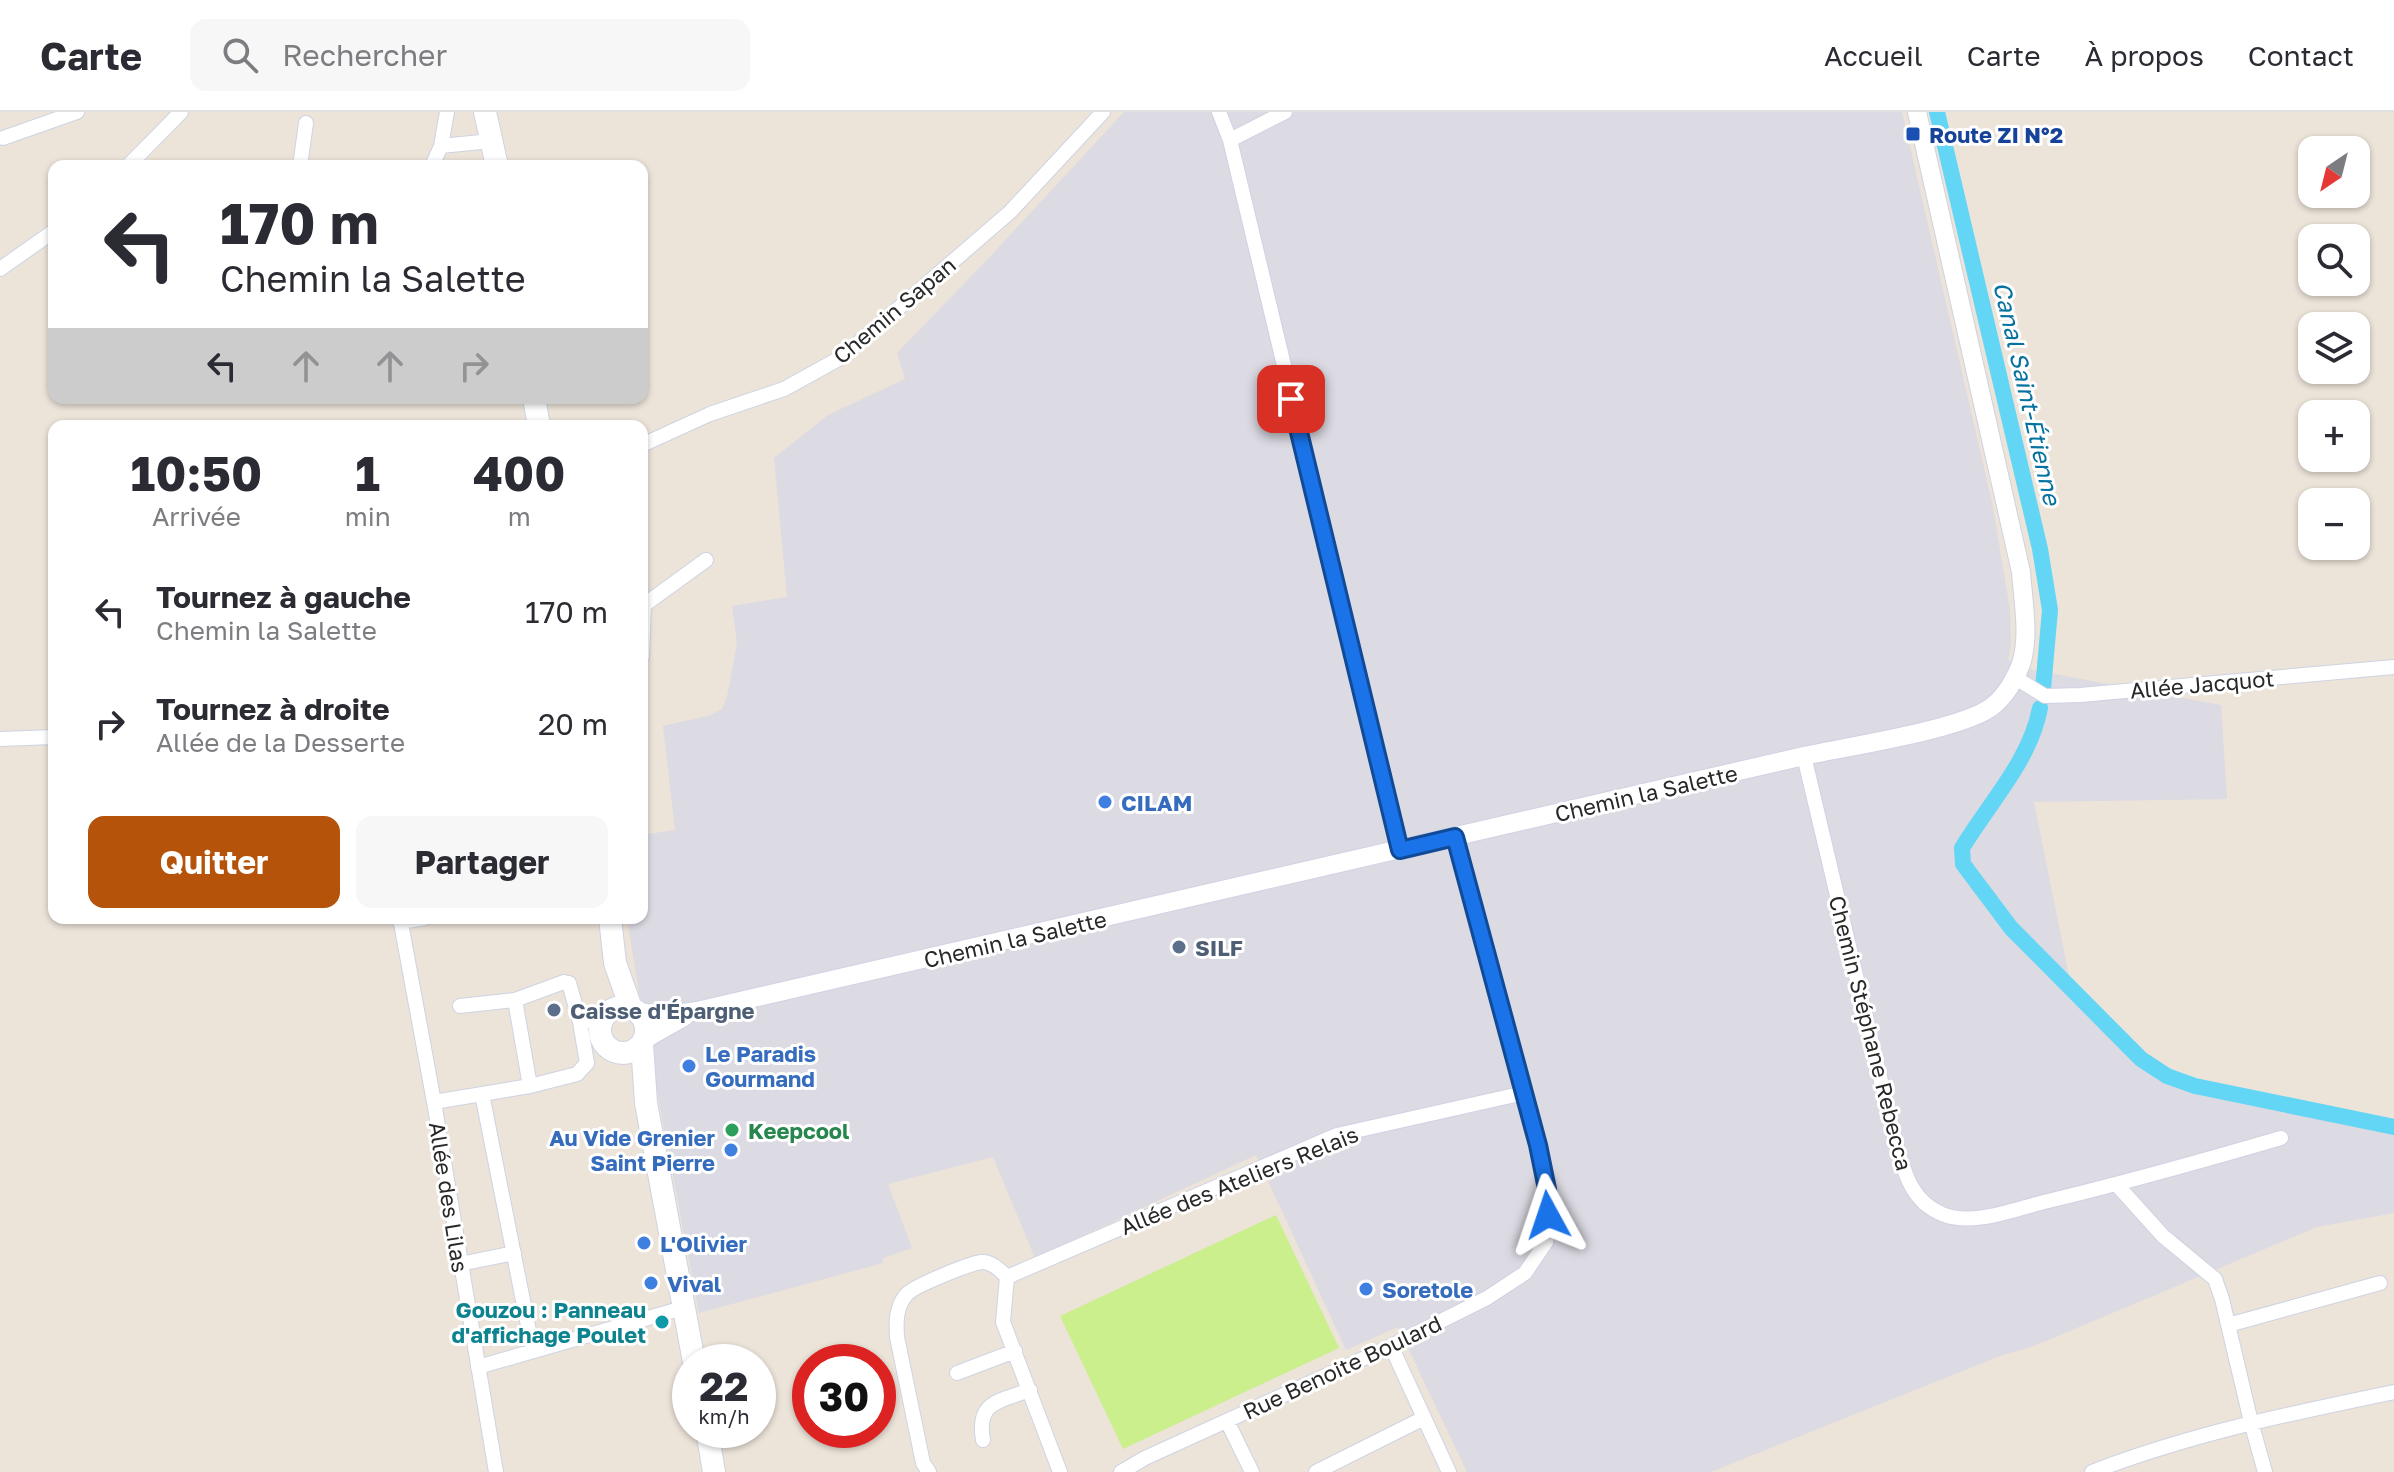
<!DOCTYPE html>
<html lang="fr">
<head>
<meta charset="utf-8">
<style>
	:root { --surface:#fff; --page:#f7f7f7; --text:#2b2b33; --muted:#7c7c81; --line:#e1e1e2; --accent:#b45309 }
	body { margin:0; font-family:"Golos Text",sans-serif; background:var(--page); color:var(--text); height:100vh; display:flex; flex-direction:column; font-size:30px; white-space:nowrap }
	* { box-sizing:border-box; margin:0 }
	p { font-size:26px; color:var(--muted) }
	.icon { flex:none; width:44px; height:44px; fill:none; stroke:currentColor; stroke-width:2; stroke-linecap:round; stroke-linejoin:round }
	.map { position:relative; flex:1; overflow:hidden }
	.panel { position:absolute; left:48px; top:308px; width:600px; height:504px; display:flex; flex-direction:column; background:var(--surface); border-radius:16px; box-shadow:0 2px 6px #0004 }
	.panel>* { flex:none }
	.hud { position:absolute; left:48px; top:48px; width:600px; height:244px; border-radius:16px; box-shadow:0 2px 6px #0004; background:#fff; color:var(--text); overflow:hidden }
	.needle { width:52px; rotate:215deg }
	.tools { position:absolute; left:2298px; top:24px; display:grid; gap:16px }
	.tools a { display:grid; place-items:center; width:72px; height:72px; border-radius:16px; background:var(--surface); box-shadow:0 2px 6px #0004; font-size:40px }
	.speed { position:absolute; left:672px; top:1232px; display:flex; gap:16px; font-size:40px; font-weight:700; text-align:center }
	.speed>* { display:grid; place-content:center; width:104px; height:104px; border-radius:50%; background:var(--surface); box-shadow:0 2px 6px #0004; line-height:1 }
	.speed small { font-size:20px; font-weight:400 }
	.speed .limit { border:12px solid #d22; background:#fff; color:#111 }
	.pin { position:absolute; display:grid; place-items:center; width:68px; height:68px; color:#fff; margin:-34px; border-radius:16px; box-shadow:0 4px 12px #0006 }
	.me { position:absolute; width:88px; margin:-44px; rotate:355deg; stroke-linejoin:round; filter:drop-shadow(0 0 6px #0008) }
	.turn { display:flex; align-items:center; gap:28px; height:168px; padding:0 40px; font-size:36px }
	.turn .icon { width:104px; height:104px; stroke-width:2.5 }
	.turn b { display:block; font-size:56px; line-height:68px }
	.lanes { display:flex; align-items:center; height:76px; padding:0 40px; background:#0003; justify-content:center; gap:40px; direction:ltr }
	.lanes .off { opacity:.35 }
	.eta { display:flex; justify-content:space-evenly; align-items:center; height:136px; text-align:center }
	.eta b { font-size:48px; font-weight:700; line-height:56px }
	.cta { display:flex; gap:16px; margin-top:auto; padding:16px 40px }
	.cta a { flex:1; height:92px; border-radius:16px; background:var(--accent); color:#fff; font-size:32px; font-weight:700; line-height:92px; text-align:center }
	.cta a+a { background:var(--page); color:var(--text) }
	ul { padding:0; list-style:none }
	li { display:flex; align-items:center; gap:24px; height:112px; padding:0 40px }
	li div { flex:1 }
	li b { display:block; font-size:30px }
	li em { font-style:normal }
	header { display:flex; align-items:center; gap:48px; box-sizing:border-box; height:112px; padding:0 40px; background:var(--surface); border-bottom:2px solid var(--line) }
	header strong { font-size:38px }
	nav { display:flex; gap:44px; margin-inline-start:auto; font-size:28px }
	.search { width:560px; height:72px; background:var(--page); display:flex; align-items:center; gap:20px; box-sizing:border-box; padding:0 28px; border-radius:16px; color:var(--muted); font-size:30px }
	.map>svg:first-child { display:block }
	.industrial { fill:#dcdae3 }
	.pitch { fill:#caef8c }
	.lines { fill:none; stroke-linecap:round; stroke-linejoin:round }
	.canal { stroke:#64d6f5; stroke-width:16 }
	.minor-casing { stroke:#ced3e3; stroke-width:16 }
	.tertiary-casing { stroke:#ced3e3; stroke-width:20 }
	.secondary-casing { stroke:#ced3e3; stroke-width:24 }
	.minor { stroke:#fff; stroke-width:14 }
	.tertiary { stroke:#fff; stroke-width:18 }
	.secondary { stroke:#fff; stroke-width:22 }
	.route-casing { stroke:#114b97; stroke-width:20 }
	.route { stroke:#1a73e8; stroke-width:14 }
	.transit-dot { fill:#1a4fb4; stroke:#fff; stroke-width:3 }
	.shop-dot { fill:#3f7fe0; stroke:#fff; stroke-width:3 }
	.service-dot { fill:#5c6f8a; stroke:#fff; stroke-width:3 }
	.leisure-dot { fill:#2e9e5b; stroke:#fff; stroke-width:3 }
	.culture-dot { fill:#0f9aa8; stroke:#fff; stroke-width:3 }
	.labels { text-anchor:middle; dominant-baseline:central; stroke-width:6; stroke-linejoin:round; paint-order:stroke }
	.transit-label { font-size:22px; font-weight:bold; fill:#164399; stroke:#fff; text-anchor:start }
	.street-label { font-size:22px; fill:#282828; stroke:#fff }
	.shop-label { font-size:22px; font-weight:bold; fill:#366cbe; stroke:#fff; text-anchor:start }
	.service-label { font-size:22px; font-weight:bold; fill:#4e5e75; stroke:#fff; text-anchor:start }
	.leisure-label { font-size:22px; font-weight:bold; fill:#27864d; stroke:#fff; text-anchor:start }
	.culture-label { font-size:22px; font-weight:bold; fill:#0d838f; stroke:#fff; text-anchor:end }
	.water-label { font-size:24px; font-style:italic; fill:#05729f; stroke:#fff }
</style>
</head>
<body>
<header>
<strong>Carte</strong>
<div class="search"><svg class="icon" aria-label="search" viewBox="0 0 24 24"><circle cx="10" cy="10" r="6"/><path d="M15 15l6 6"/></svg>Rechercher</div>
<nav><a>Accueil</a><a>Carte</a><a>À propos</a><a>Contact</a></nav>
</header>
<div class="map">
<svg width="2394" height="1360" viewBox="0 0 2394 1360">
	<rect width="100%" height="100%" fill="#ece3d9"/>
	<path class="industrial" d="M1124,0H1902L1993,395L2010,498L2011,533L2008,548L2033,558L2221,593L2227,687L2034,690L2069,864L2142,956L2159,969L2200,983L2394,1017V1101L2317,1115L2034,1234L2000,1244L1711,1360H1467L1398,1215L1346,1238L1256,1043L1035,1146L993,1045L888,1072L912,1136L883,1146V1151L699,1201L642,899L627,806H642V723L675,718L663,614L708,604L722,597L727,585L737,531L732,494L787,485L774,346L828,303L905,267L897,241L986,149Z"/>
	<path class="pitch" d="M1276,1103L1339,1236L1123,1337L1060,1204Z"/>
	<g class="lines">
		<path class="canal" d="M1937,0L2040,437L2050,498L2043,577
			M2040,596C2030,649 1989,691 1962,736L1963,752L2011,816L2141,947L2167,964L2195,974L2394,1015"/>
		<g class="minor-casing">
			<path id="minor" d="M1219,0L1230,28L1400,738
				M3,26L77,0
				M1230,28L1285,0
				M441,34L447,0
				M128,54L181,0
				M300,54L306,11
				M432,54L441,34L491,29
				M0,157L54,119
				M642,333L710,302L784,277L842,245L1010,100L1103,0
				M642,545L644,493L706,448
				M2014,565L2045,584L2080,583L2394,555
				M0,627L54,625
				M1804,644L1895,1028C1904,1058 1910,1089 1942,1102C1972,1115 2015,1097 2044,1090C2124,1071 2202,1049 2281,1026
				M400,806L434,990L496,1360
				M400,810L425,806
				M460,894L515,888
				M530,974L515,888L564,870L569,871L580,910
				M482,982L533,1239
				M434,990L530,974L577,962L587,951L580,910L602,907
				M2117,1073L2163,1124L2215,1167L2222,1187L2251,1310L2265,1360
				M460,1152L514,1141
				M1007,1165L1337,1023L1524,981
				M1007,1165L1003,1210L1060,1360
				M2228,1213L2380,1171
				M1391,1234L1449,1360
				M478,1255L683,1196
				M957,1261L1015,1239
				M1227,1309L1252,1360
				M983,1328C976,1289 1000,1289 1030,1278
				M929,1360L923,1351L897,1225C896,1210 896,1195 906,1183C913,1174 969,1152 981,1150C991,1149 1000,1158 1007,1165
				M1121,1360L1145,1346L1391,1234L1487,1186L1525,1161L1546,1130L1547,1077L1538,1033L1455,725
				M1316,1360L1424,1306
				M2092,1360C2190,1322 2292,1301 2394,1280"/>
		</g>
		<g class="tertiary-casing">
			<path id="tertiary" d="M636,899L662,904L697,899L1804,644C1845,635 1967,617 1994,593C2006,583 2016,566 2021,552C2030,524 2023,489 2021,460L1917,0
				M645,927L684,905"/>
		</g>
		<g class="secondary-casing">
			<path id="secondary" d="M485,0L497,54
				M534,286L539,314
				M610,806L615,851L631,896
				M600 918a23 23 0 1 1 46 0a23 23 0 1 1-46 0Z
				M642,932L646,991L694,1250
				M707,1318L714,1360"/>
		</g>
		<use href="#minor" class="minor"/>
		<use href="#tertiary" class="tertiary"/>
		<use href="#secondary" class="secondary"/>
	</g>
	<g class="lines">
		<g class="route-casing">
			<path id="route" d="M1291,287L1400,738L1455,725L1538,1033L1547,1077L1548,1103"/>
		</g>
		<use href="#route" class="route"/>
	</g>
	<rect class="transit-dot" x="1905" y="14" width="16" height="16" rx="4"/>
	<g class="shop-dot">
		<circle cx="1105" cy="690" r="8"/>
		<circle cx="689" cy="954" r="8"/>
		<circle cx="731" cy="1038" r="8"/>
		<circle cx="644" cy="1131" r="8"/>
		<circle cx="651" cy="1171" r="8"/>
		<circle cx="1366" cy="1177" r="8"/>
	</g>
	<g class="service-dot">
		<circle cx="1179" cy="835" r="8"/>
		<circle cx="554" cy="898" r="8"/>
	</g>
	<circle class="leisure-dot" cx="732" cy="1018" r="8"/>
	<circle class="culture-dot" cx="662" cy="1210" r="8"/>
	<g class="labels">
		<g class="transit-label">
			<text x="1929" y="22">Route ZI N°2</text>
		</g>
		<g class="street-label">
			<text transform="translate(894 198) rotate(-40)">Chemin Sapan</text>
			<text transform="translate(2202 572) rotate(-5)">Allée Jacquot</text>
			<text transform="translate(1646 681) rotate(-13)">Chemin la Salette</text>
			<text transform="translate(1015 827) rotate(-13)">Chemin la Salette</text>
			<text transform="translate(1871 921) rotate(76)">Chemin Stéphane Rebecca</text>
			<text transform="translate(1239 1068) rotate(-22)">Allée des Ateliers Relais</text>
			<text transform="translate(449 1085) rotate(81)">Allée des Lilas</text>
			<text transform="translate(1342 1255) rotate(-25)">Rue Benoite Boulard</text>
		</g>
		<g class="shop-label">
			<text x="1121" y="690">CILAM</text>
			<text x="705" y="941">Le Paradis<tspan x="705" dy="25">Gourmand</tspan></text>
			<text x="715" y="1025" text-anchor="end">Au Vide Grenier<tspan x="715" dy="25">Saint Pierre</tspan></text>
			<text x="660" y="1131">L'Olivier</text>
			<text x="667" y="1171">Vival</text>
			<text x="1382" y="1177">Soretole</text>
		</g>
		<g class="service-label">
			<text x="1195" y="835">SILF</text>
			<text x="570" y="898">Caisse d'Épargne</text>
		</g>
		<g class="leisure-label">
			<text x="748" y="1018">Keepcool</text>
		</g>
		<g class="culture-label">
			<text x="646" y="1197">Gouzou : Panneau<tspan x="646" dy="25">d'affichage Poulet</tspan></text>
		</g>
		<g class="water-label">
			<text transform="translate(2028 281) rotate(77)">Canal Saint-Étienne</text>
		</g>
	</g>
</svg>
<div class="tools">
<a><svg class="needle" viewBox="-14 -14 28 28"><path d="M0-13l5 13h-10z" fill="#e53935"/><path d="M0 13l5-13h-10z" fill="#7c7c81"/></svg></a>
<a><svg class="icon" aria-label="search" viewBox="0 0 24 24"><circle cx="10" cy="10" r="6"/><path d="M15 15l6 6"/></svg></a>
<a><svg class="icon" aria-label="layers" viewBox="0 0 24 24"><path d="M12 4l9 5-9 5-9-5zM3 14l9 5 9-5"/></svg></a>
<a>+</a>
<a>−</a>
</div>
<div class="speed"><div>22<small>km/h</small></div><div class="limit">30</div></div>
<div class="pin" style="left:1291px;top:287px;background:#d93025"><svg class="icon" aria-label="arrive" viewBox="0 0 24 24"><path d="M6 21V4h12l-3 4 3 4H6"/></svg></div>
<svg class="me" style="left:1548px;top:1103px" viewBox="-20 -20 40 40"><path d="M0-17L14 15 0 8-14 15z" fill="#1a73e8" stroke="#fff" stroke-width="4"/></svg>
<div class="hud">
<div class="turn"><svg class="icon" aria-label="left" viewBox="0 0 24 24"><path d="M17 20v-9H6M10 6l-5 5 5 5"/></svg><div><b>170 m</b>Chemin la Salette</div></div>
<div class="lanes"><svg class="icon" aria-label="left" viewBox="0 0 24 24"><path d="M17 20v-9H6M10 6l-5 5 5 5"/></svg><svg class="icon off" aria-label="ahead" viewBox="0 0 24 24"><path d="M12 20V5M6 11l6-6 6 6"/></svg><svg class="icon off" aria-label="ahead" viewBox="0 0 24 24"><path d="M12 20V5M6 11l6-6 6 6"/></svg><svg class="icon off" aria-label="right" viewBox="0 0 24 24"><path d="M7 20v-9h11M14 6l5 5-5 5"/></svg></div>
</div>
<section class="panel">
<div class="eta">
<div><b>10:50</b><p>Arrivée</p></div>
<div><b>1</b><p>min</p></div>
<div><b>400</b><p>m</p></div>
</div>
<ul>
<li><svg class="icon" aria-label="left" viewBox="0 0 24 24"><path d="M17 20v-9H6M10 6l-5 5 5 5"/></svg><div><b>Tournez à gauche</b><p>Chemin la Salette</p></div><em>170 m</em></li>
<li><svg class="icon" aria-label="right" viewBox="0 0 24 24"><path d="M7 20v-9h11M14 6l5 5-5 5"/></svg><div><b>Tournez à droite</b><p>Allée de la Desserte</p></div><em>20 m</em></li>
</ul>
<div class="cta"><a>Quitter</a><a>Partager</a></div>
</section>
</div>
</body>
</html>
